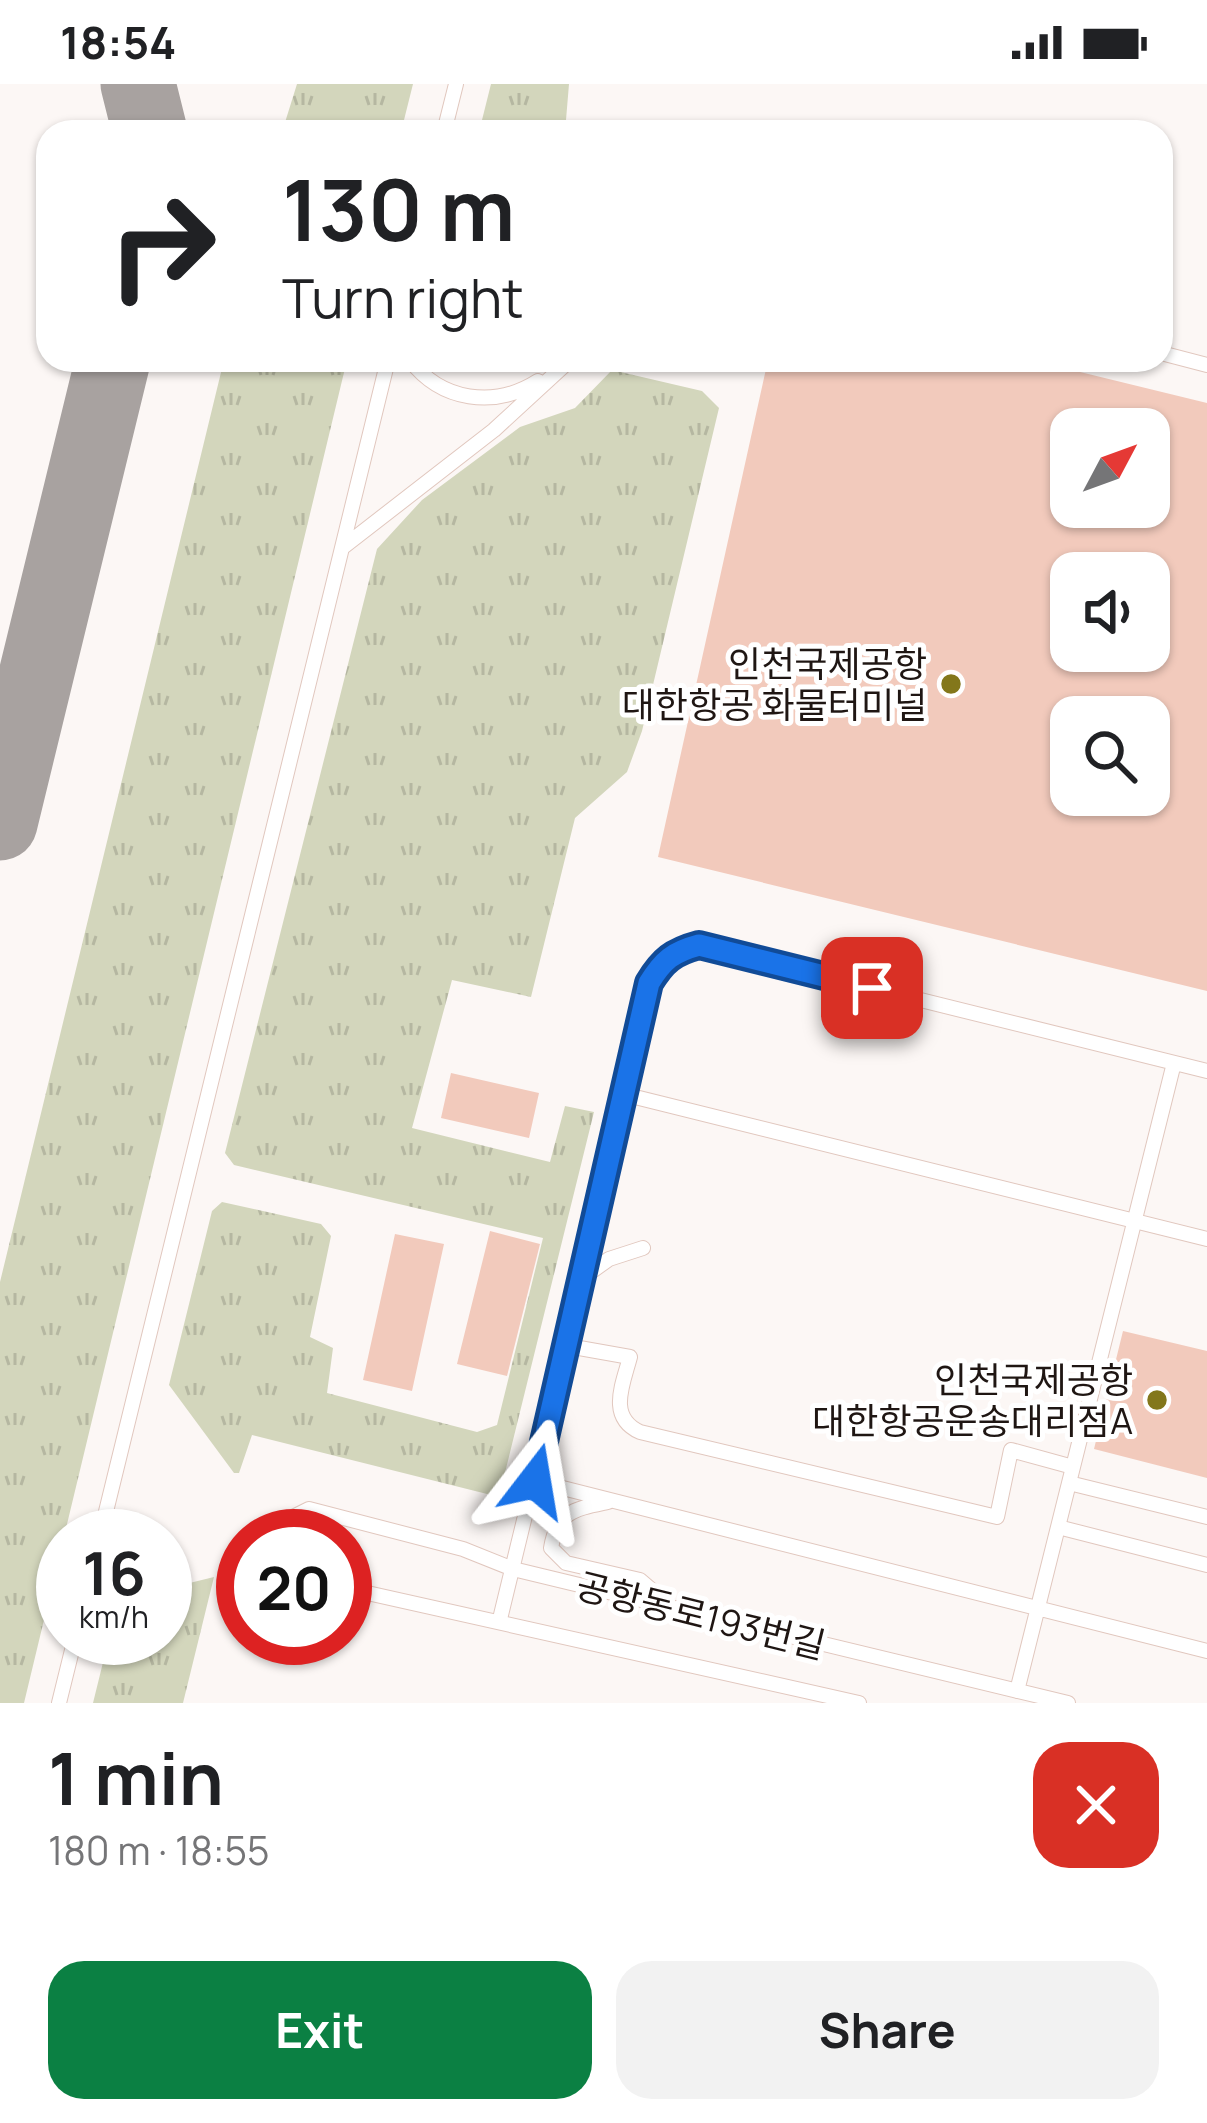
<!DOCTYPE html>
<html lang="en">
<head>
<meta charset="utf-8">
<style>
	:root { --surface:#fff; --page:#f2f2f2; --text:#202124; --muted:#757577; --accent:#0b8043 }
	body { margin:0; font-family:Manrope,"Noto Sans KR",sans-serif; background:var(--page); color:var(--text); height:100vh; display:flex; flex-direction:column; font-size:45px; white-space:nowrap }
	* { box-sizing:border-box; margin:0 }
	p { font-size:39px; color:var(--muted) }
	.icon { flex:none; width:66px; height:66px; fill:none; stroke:currentColor; stroke-width:2; stroke-linecap:round; stroke-linejoin:round }
	.map { position:relative; height:1619px; overflow:hidden }
	.side { display:flex; flex-direction:column; background:var(--surface); flex:1 }
	.side>* { flex:none }
	.guide { position:absolute; left:36px; top:36px; width:1137px; height:252px; border-radius:36px; box-shadow:0 3px 9px #0004; background:#fff; color:var(--text); overflow:hidden }
	.needle { width:78px; rotate:49deg }
	.controls { position:absolute; left:1050px; top:324px; display:grid; gap:24px }
	.controls a { display:grid; place-items:center; width:120px; height:120px; border-radius:24px; background:var(--surface); box-shadow:0 3px 9px #0004; font-size:60px }
	.speed { position:absolute; left:36px; top:1425px; display:flex; gap:24px; font-size:60px; font-weight:700; text-align:center }
	.speed>* { display:grid; place-content:center; width:156px; height:156px; border-radius:50%; background:var(--surface); box-shadow:0 3px 9px #0004; line-height:1 }
	.speed small { font-size:30px; font-weight:400 }
	.speed .limit { border:18px solid #d22; background:#fff; color:#111 }
	.pin { position:absolute; display:grid; place-items:center; width:102px; height:102px; color:#fff; margin:-51px; border-radius:24px; box-shadow:0 6px 18px #0006 }
	.me { position:absolute; width:132px; margin:-66px; rotate:14deg; stroke-linejoin:round; filter:drop-shadow(0 0 9px #0008) }
	.turn { display:flex; align-items:center; gap:42px; height:252px; padding:0 48px; font-size:54px }
	.turn .icon { width:156px; height:156px; stroke-width:2.5 }
	.turn b { display:block; font-size:84px; line-height:102px }
	.round { display:grid; place-items:center; flex:none; width:126px; height:126px; border-radius:36px; background:var(--page) }
	.headline { display:flex; align-items:center; justify-content:space-between; height:204px; padding:0 48px }
	h1 { font-size:72px; font-weight:700; line-height:90px }
	.cta { display:flex; gap:24px; margin-top:auto; padding:24px 48px }
	.cta a { flex:1; height:138px; border-radius:36px; background:var(--accent); color:#fff; font-size:48px; font-weight:700; line-height:138px; text-align:center }
	.cta a+a { background:var(--page); color:var(--text) }
	.status { display:flex; justify-content:space-between; align-items:center; height:84px; padding:0 60px; background:var(--surface); direction:ltr }
	.status svg { height:33px; fill:currentColor }
	.map>svg:first-child { display:block }
	.grass { fill:url(#grass-tufts) }
	.lines { fill:none; stroke-linecap:round; stroke-linejoin:round }
	.taxiway { stroke:#a8a2a0; stroke-width:75 }
	.building { fill:#f2cabc; fill-rule:evenodd }
	.service-casing { stroke:#e1c7be; stroke-width:16 }
	.service { stroke:#fff; stroke-width:14 }
	.route-casing { stroke:#114b97; stroke-width:30 }
	.route { stroke:#1a73e8; stroke-width:21 }
	.poi-dot { fill:#83771b; stroke:#fff; stroke-width:4.5 }
	.labels { text-anchor:middle; dominant-baseline:central; stroke-width:10; stroke-linejoin:round; paint-order:stroke }
	.poi-label { font-size:36px; fill:#1f1613; stroke:#fff; text-anchor:end }
	.street-label { font-size:36px; fill:#1f1613; stroke:#fff }
</style>
</head>
<body>
<div class="status"><b>18:54</b><svg viewBox="0 0 49 12"><path d="M0 12V9h3v3zM5 12V6h3v6zM10 12V3h3v9zM15 12V0h3v12zM26 1h20v11H26zM47 4h2v5h-2z"/></svg></div>
<div class="map">
<svg width="1207" height="1619" viewBox="0 0 1207 1619">
	<defs>
		<pattern id="grass-tufts" width="24" height="20" patternUnits="userSpaceOnUse" patternTransform="scale(3)"><rect width="24" height="20" fill="#d3d6bc"/><path d="M3 7l-1-3M5 7V3M7 7l1-3M15 17l-1-3M17 17v-4M19 17l1-3" fill="none" stroke="#b5b7a1"/></pattern>
	</defs>
	<rect width="100%" height="100%" fill="#fcf7f5"/>
	<path class="grass" d="M297,0H413L401,48H282Z
		M491,0H569L565,48H479Z
		M224,276H347L24,1619H0V1198Z
		M612,286L702,307L719,324L642,647L627,688L575,734L531,913L452,896L412,1044L550,1078L565,1022L594,1028L499,1413L252,1351L239,1389H234L169,1301L212,1127L222,1118L321,1140L331,1152L310,1253L333,1264L327,1309L477,1348L497,1341L543,1154L234,1081L225,1069L377,465L422,416L520,343L575,324Z
		M214,1493L183,1619H93L109,1554H165V1505Z"/>
	<g class="lines">
		<path class="taxiway" d="M138,0L150,48
			M0,739L113,276"/>
	</g>
	<path class="building" d="M768,276H1031L1207,319V907L658,773ZM1071,345H1149V423H1071ZM1071,489H1149V567H1071ZM1071,633H1149V711H1071Z
		M451,989L539,1009L529,1054L441,1034Z
		M490,1147L540,1160L507,1292L457,1280Z
		M395,1150L444,1160L412,1307L363,1296Z
		M1123,1247L1207,1267V1394L1094,1365Z"/>
	<g class="lines">
		<g class="service-casing">
			<path id="service" d="M444,48L456,0
				M1161,269L1207,281
				M410,276C441,317 494,325 538,297
				M342,464L494,346L569,277
				M627,1011L1207,1155
				M581,1195L609,1175L643,1164
				M568,1262L630,1273C623,1300 607,1333 640,1348L997,1433L1011,1366L1073,1383
				M535,1397L1207,1567
				M1069,1399L1207,1433
				M608,1418C575,1425 557,1427 551,1464L566,1479L640,1496L668,1520
				M1058,1443L1207,1481
				M100,1452L388,276
				M279,1452L289,1435L309,1425L463,1465L513,1485L1068,1619
				M345,1504L859,1619
				M500,1535L627,1011L649,899L672,868L699,861L1207,987
				M1017,1607L1174,979
				M59,1619L75,1554"/>
		</g>
		<use href="#service" class="service"/>
	</g>
	<g class="lines">
		<g class="route-casing">
			<path id="route" d="M535,1397L649,899C663,876 673,868 699,861L872,904"/>
		</g>
		<use href="#route" class="route"/>
	</g>
	<g class="poi-dot">
		<circle cx="951" cy="600" r="12"/>
		<circle cx="1157" cy="1316" r="12"/>
	</g>
	<g class="labels">
		<g class="poi-label">
			<text x="927" y="579">인천국제공항<tspan x="927" dy="41">대한항공 화물터미널</tspan></text>
			<text x="1133" y="1295">인천국제공항<tspan x="1133" dy="41">대한항공운송대리점A</tspan></text>
		</g>
		<g class="street-label">
			<text transform="translate(701 1531) rotate(14)">공항동로193번길</text>
		</g>
	</g>
</svg>
<div class="controls">
<a><svg class="needle" viewBox="-14 -14 28 28"><path d="M0-13l5 13h-10z" fill="#e53935"/><path d="M0 13l5-13h-10z" fill="#757577"/></svg></a>
<a><svg class="icon" aria-label="sound" viewBox="0 0 24 24"><path d="M4 9h4l5-4v14l-5-4H4zM17 9q2 3 0 6"/></svg></a>
<a><svg class="icon" aria-label="search" viewBox="0 0 24 24"><circle cx="10" cy="10" r="6"/><path d="M15 15l6 6"/></svg></a>
</div>
<div class="speed"><div>16<small>km/h</small></div><div class="limit">20</div></div>
<div class="pin" style="left:872px;top:904px;background:#d93025"><svg class="icon" aria-label="arrive" viewBox="0 0 24 24"><path d="M6 21V4h12l-3 4 3 4H6"/></svg></div>
<svg class="me" style="left:535px;top:1397px" viewBox="-20 -20 40 40"><path d="M0-17L14 15 0 8-14 15z" fill="#1a73e8" stroke="#fff" stroke-width="4"/></svg>
<div class="guide">
<div class="turn"><svg class="icon" aria-label="right" viewBox="0 0 24 24"><path d="M7 20v-9h11M14 6l5 5-5 5"/></svg><div><b>130 m</b>Turn right</div></div>
</div>
</div>
<section class="side">
<div class="headline"><div><h1>1 min</h1><p>180 m · 18:55</p></div><a class="round" style="background:#d93025;color:#fff"><svg class="icon" aria-label="close" viewBox="0 0 24 24"><path d="M6 6l12 12M18 6L6 18"/></svg></a></div>
<div class="cta"><a>Exit</a><a>Share</a></div>
</section>
</body>
</html>
